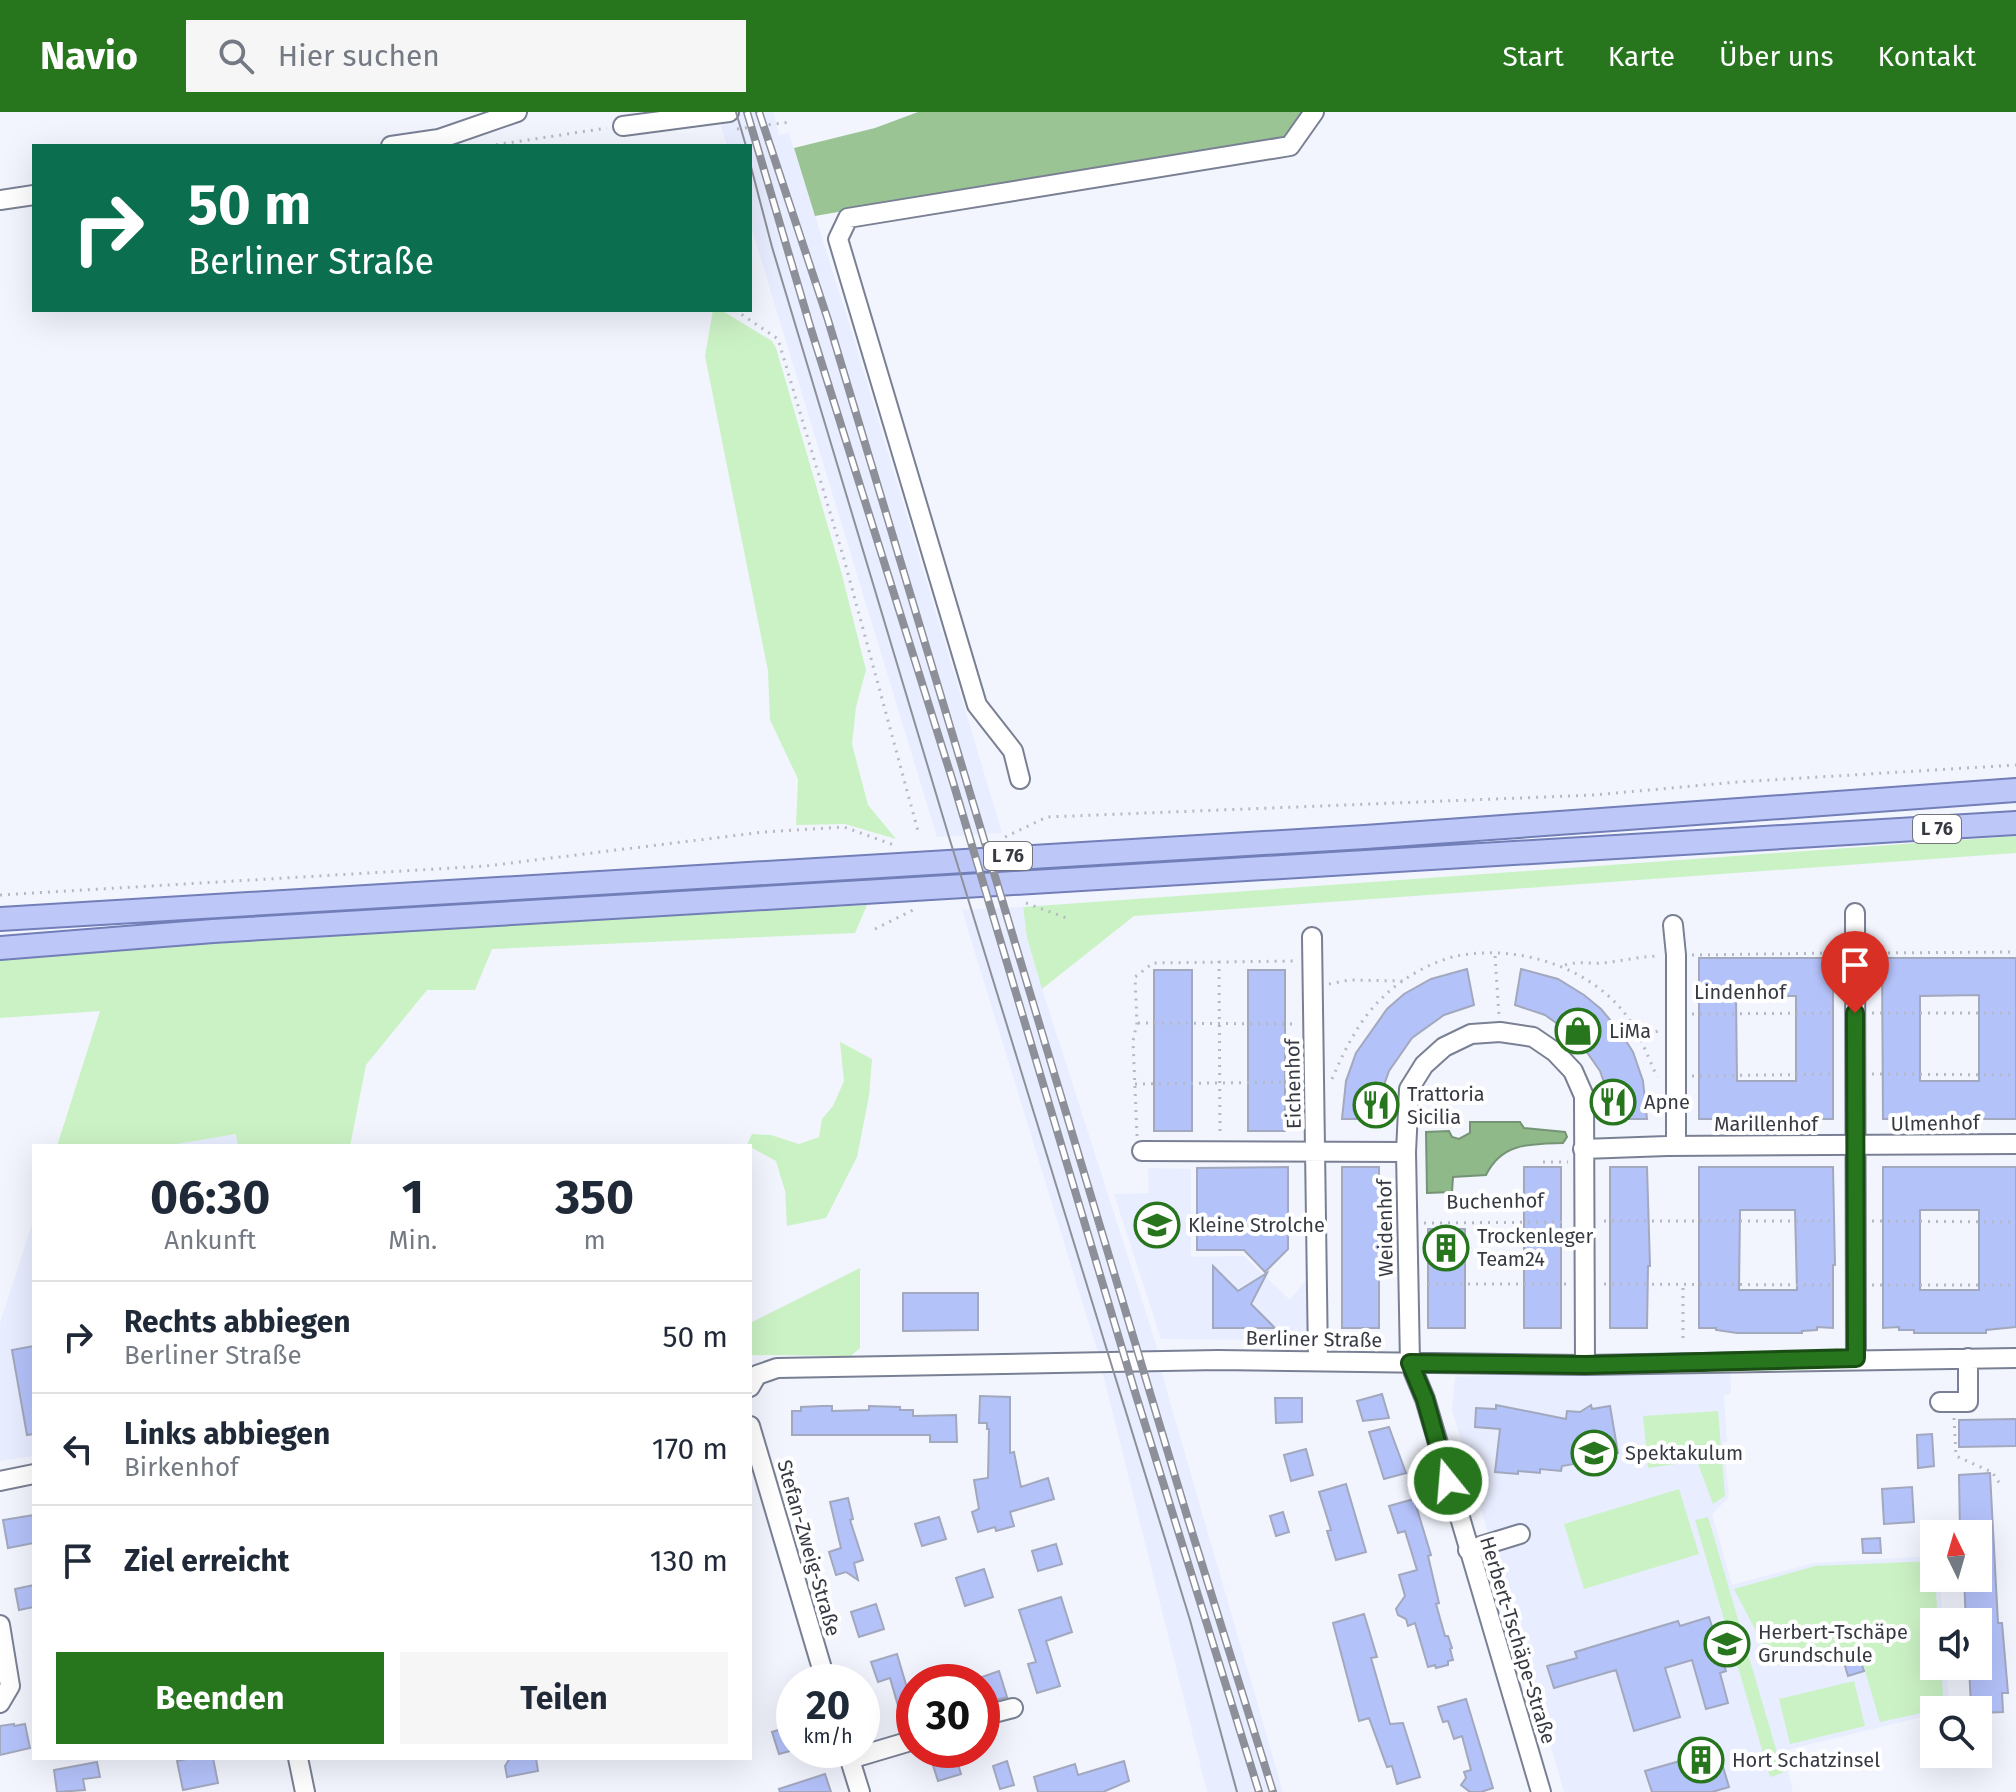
<!DOCTYPE html>
<html lang="de">
<head>
<meta charset="utf-8">
<style>
	:root { --surface:#fff; --page:#f6f6f7; --text:#1f2937; --muted:#747a83; --line:#e0e1e3; --accent:#27761e }
	body { margin:0; font-family:"Fira Sans",sans-serif; background:var(--page); color:var(--text); height:100vh; display:flex; flex-direction:column; font-size:30px; white-space:nowrap }
	* { box-sizing:border-box; margin:0 }
	p { font-size:26px; color:var(--muted) }
	.icon { flex:none; width:44px; height:44px; fill:none; stroke:currentColor; stroke-width:2; stroke-linecap:round; stroke-linejoin:round }
	.map { position:relative; flex:1; overflow:hidden }
	.sheet { position:absolute; left:32px; top:1032px; width:720px; height:616px; display:flex; flex-direction:column; background:var(--surface); border-radius:0px; box-shadow:0 8px 32px #0002 }
	.sheet>* { flex:none }
	.guide { position:absolute; left:32px; top:32px; width:720px; height:168px; border-radius:0px; box-shadow:0 8px 32px #0002; background:#0b6e4f; color:#fff; overflow:hidden }
	.needle { width:52px; rotate:355deg }
	.buttons { position:absolute; left:1920px; top:1408px; display:grid; gap:16px }
	.buttons a { display:grid; place-items:center; width:72px; height:72px; border-radius:0px; background:var(--surface); box-shadow:0 8px 32px #0002; font-size:40px }
	.speed { position:absolute; left:776px; top:1552px; display:flex; gap:16px; font-size:40px; font-weight:700; text-align:center }
	.speed>* { display:grid; place-content:center; width:104px; height:104px; border-radius:50%; background:var(--surface); box-shadow:0 8px 32px #0002; line-height:1 }
	.speed small { font-size:20px; font-weight:400 }
	.speed .limit { border:12px solid #d22; background:#fff; color:#111 }
	.pin { position:absolute; display:grid; place-items:center; width:68px; height:68px; color:#fff; margin:-82px -34px; border-radius:50% 50% 50% 0; rotate:-45deg; box-shadow:0 0 8px #0007 }
	.pin .icon { rotate:45deg }
	.me { position:absolute; width:88px; margin:-44px; rotate:343deg; stroke-linejoin:round; filter:drop-shadow(0 0 6px #0008) }
	.turn { display:flex; align-items:center; gap:28px; height:168px; padding:0 24px; font-size:36px }
	.turn .icon { width:104px; height:104px; stroke-width:2.5 }
	.turn b { display:block; font-size:56px; line-height:68px }
	.eta { display:flex; justify-content:space-evenly; align-items:center; height:136px; text-align:center }
	.eta b { font-size:48px; font-weight:700; line-height:56px }
	.action { display:flex; gap:16px; margin-top:auto; padding:16px 24px }
	.action a { flex:1; height:92px; border-radius:0px; background:var(--accent); color:#fff; font-size:32px; font-weight:700; line-height:92px; text-align:center }
	.action a+a { background:var(--page); color:var(--text) }
	ul { padding:0; list-style:none }
	li { display:flex; align-items:center; gap:24px; height:112px; padding:0 24px; border-top:2px solid var(--line) }
	li div { flex:1 }
	li b { display:block; font-size:30px }
	li em { font-style:normal }
	header { display:flex; align-items:center; gap:48px; box-sizing:border-box; height:112px; padding:0 40px; background:var(--accent); color:#fff }
	header strong { font-size:38px }
	nav { display:flex; gap:44px; margin-inline-start:auto; font-size:28px }
	.search { width:560px; height:72px; background:var(--page); display:flex; align-items:center; gap:20px; box-sizing:border-box; padding:0 28px; border-radius:0px; color:var(--muted); font-size:30px }
	.map>svg:first-child { display:block }
	.built { fill:#e8edff }
	.green { fill:#cbf2c5 }
	.forest { fill:#9ac494 }
	.water { fill:#90b98a; stroke:#759375; stroke-width:2 }
	.building { fill:#b4c2fa; stroke:#a2a8bd; stroke-width:2; fill-rule:evenodd }
	.lines { fill:none; stroke-linecap:round; stroke-linejoin:round }
	.minor-casing { stroke:#7a8094; stroke-width:22 }
	.major-casing { stroke:#727eb7; stroke-width:26 }
	.path { stroke:#b6b9c2; stroke-width:3; stroke-dasharray:2 6; stroke-linecap:butt }
	.minor { stroke:#fff; stroke-width:18 }
	.major { stroke:#bdc8f9; stroke-width:22 }
	.tram { stroke:#8d9099; stroke-width:2 }
	.rail-casing { stroke:#8d9099; stroke-width:8 }
	.rail { stroke:#fff; stroke-width:5; stroke-dasharray:15; stroke-linecap:butt }
	.route-casing { stroke:#194d14; stroke-width:20 }
	.route { stroke:#27761e; stroke-width:14 }
	.labels { text-anchor:middle; dominant-baseline:central; stroke-width:8; stroke-linejoin:round; paint-order:stroke }
	.shield { fill:#fff; stroke:#73757b; stroke-width:2 }
	.shield-label { font-size:18px; font-weight:bold; fill:#373a43 }
	.street-label { font-size:20px; fill:#373a43; stroke:#fff }
	.poi-label { font-size:20px; fill:#373a43; stroke:#fff; text-anchor:start }
</style>
</head>
<body>
<header>
<strong>Navio</strong>
<div class="search"><svg class="icon" aria-label="search" viewBox="0 0 24 24"><circle cx="10" cy="10" r="6"/><path d="M15 15l6 6"/></svg>Hier suchen</div>
<nav><a>Start</a><a>Karte</a><a>Über uns</a><a>Kontakt</a></nav>
</header>
<div class="map">
<svg width="2016" height="1680" viewBox="0 0 2016 1680">
	<rect width="100%" height="100%" fill="#f2f5fe"/>
	<path class="built" d="M717,0H773L779,23L789,21L853,224L1002,721L937,725L750,111V34H727Z
		M1023,795L1027,826L1042,877L1155,1229L1167,1280L1283,1680H1207L1097,1238L962,798Z
		M237,1022L238,1034H165Z
		M1148,1056L1191,1057V1145L1244,1144L1290,1188L1308,1166L1310,1228L1161,1227L1114,1082L1149,1081Z
		M34,1106V1344L0,1349V1211Z
		M1730,1251L1731,1282L1724,1283L1727,1330H1723L1729,1385L1712,1402L1732,1473L1814,1451L1934,1444V1466H1940L1943,1510H1934V1554H1946L1950,1598H1934V1602L1783,1639L1793,1680H1564L1452,1298L1455,1265Z"/>
	<path class="green" d="M713,198H721L772,229L776,236L841,459L866,558L856,595L852,632L868,693L896,727L845,712L796,713L798,667L770,608L768,559L705,244Z
		M2016,724V741L1134,804L1042,877L1027,826L1023,795Z
		M867,793L855,821L492,837L475,878H427L366,953L350,1034H238L236,1022L165,1034H57L100,899L0,906V848L251,827Z
		M840,930L872,947L869,984L857,1045L826,1106L787,1114L785,1079L776,1049L747,1033L752,1022L771,1023L799,1032L819,1025L822,1007L833,994L844,969Z
		M860,1156V1236L851,1244L750,1243V1211Z
		M1718,1299L1725,1384L1713,1392L1697,1349L1648,1356L1643,1304Z
		M1679,1377L1699,1442L1584,1477L1564,1412Z
		M1708,1405L1783,1661L1770,1665L1695,1408Z
		M1934,1449L1938,1510H1934V1554H1941L1944,1596L1880,1610L1858,1535L1774,1554L1734,1477L1815,1454Z
		M1854,1569L1865,1614L1790,1632L1779,1587Z"/>
	<path class="forest" d="M918,0H1314L1287,31L1026,67L815,104L794,36L875,16Z"/>
	<path class="water" d="M1470,1010H1520L1524,1016L1565,1020L1567,1025L1563,1031C1531,1032 1502,1030 1486,1063L1453,1065L1452,1080L1427,1081L1426,1020L1449,1019L1452,1025L1459,1027L1470,1021Z"/>
	<path class="building" d="M1699,846H1833V1007H1774V1012H1758V1007H1699ZM1736,884H1796V969H1737Z
		M1882,846H2016V1007H1958V1012H1941L1942,1007H1883ZM1979,883V969H1920V884Z
		M1467,857L1474,893L1444,903L1412,926L1389,959L1383,976L1379,1007H1342L1346,969L1356,941L1387,897L1404,882L1431,867Z
		M1521,857L1558,867L1584,883L1601,897L1621,921L1633,940L1643,969L1647,1007H1609L1606,976L1600,959L1577,926L1545,903L1515,893Z
		M1154,858H1192V1019H1154Z
		M1248,858H1285V1019H1248Z
		M1288,1055V1137L1265,1160L1244,1138H1197V1056Z
		M1342,1055H1379V1216H1342Z
		M1524,1055H1561V1216H1524Z
		M1610,1055H1647L1650,1154H1648L1647,1216H1610Z
		M1699,1055H1833L1835,1153H1833V1216L1817,1215V1218L1802,1219V1221H1737L1716,1218V1216H1699ZM1740,1098H1795L1797,1178H1739Z
		M1883,1055H2016V1215L1986,1218V1221H1914V1218H1899V1215L1883,1216ZM1920,1098H1979V1178H1920Z
		M1428,1117H1465V1216H1428Z
		M1213,1154L1238,1179L1267,1161L1251,1192L1275,1216H1213Z
		M903,1181H978V1218L903,1219Z
		M34,1234V1322L27,1323L12,1238Z
		M1382,1282L1389,1306L1363,1309L1357,1289Z
		M980,1284L1010,1285V1341L1014,1340L1021,1375L1048,1366L1054,1387L1010,1400L1014,1414L996,1419L995,1415L978,1420L972,1400L979,1397L974,1368L988,1366L989,1317H987V1311H979Z
		M1275,1286H1302V1310L1276,1311Z
		M1496,1293L1566,1307L1567,1299L1580,1300L1591,1293L1592,1297L1610,1294L1618,1341L1596,1344L1597,1348L1562,1354L1561,1359L1540,1357V1361L1518,1359V1362L1495,1360L1500,1317L1475,1315L1476,1296L1496,1297Z
		M822,1294H832V1299L869,1298V1294L900,1295V1298H913V1304L956,1303L957,1330H930V1323H792V1299H801V1295Z
		M2016,1307V1334L1959,1335V1308Z
		M1389,1315L1406,1361L1384,1367L1369,1320Z
		M1932,1322L1934,1354L1918,1356L1917,1323Z
		M1306,1337L1313,1363L1291,1369L1284,1343Z
		M1990,1361L1998,1511H2002L2008,1581H2002L2003,1600L1978,1601V1598L1971,1595L1969,1554H1978V1510H1966L1964,1466H1978V1422L1960,1421L1959,1363Z
		M1346,1372L1366,1440L1336,1448L1327,1419L1331,1418L1319,1380Z
		M1912,1375L1914,1410L1884,1412L1882,1377Z
		M848,1386L853,1407L850,1408L863,1448L854,1451L858,1468L846,1460L836,1463L829,1440L841,1436L830,1390Z
		M1414,1387L1431,1443L1428,1444L1439,1491L1436,1492L1445,1524H1448L1452,1536L1450,1537L1453,1548L1448,1549V1553L1436,1556L1435,1553L1428,1555L1415,1511L1408,1514L1406,1507L1398,1503L1396,1497L1405,1484L1399,1463L1417,1458L1405,1419L1398,1421L1389,1394Z
		M1283,1400L1289,1420L1276,1424L1270,1404Z
		M34,1403V1431L8,1436L3,1408Z
		M939,1405L946,1427L922,1434L915,1412Z
		M1880,1426L1881,1441H1863L1862,1427Z
		M1056,1432L1062,1452L1038,1459L1032,1439Z
		M984,1457L993,1485L965,1494L956,1466Z
		M34,1473V1495L19,1498L15,1477Z
		M1061,1485L1072,1520L1046,1529L1060,1574L1037,1581L1028,1552L1036,1550L1019,1498Z
		M876,1492L884,1517L859,1525L851,1500Z
		M1364,1502L1377,1545L1371,1546L1390,1612L1403,1611L1420,1665L1397,1672L1392,1654L1387,1655L1369,1606L1359,1609L1333,1511Z
		M1709,1505L1726,1559L1720,1561L1728,1591L1706,1597L1692,1548L1665,1556L1680,1605L1634,1619L1616,1558L1554,1576L1547,1554L1577,1546L1575,1540L1678,1509L1680,1514Z
		M1857,1539L1864,1559L1848,1564L1842,1544Z
		M897,1542L910,1586L914,1585V1616L905,1618L890,1566L878,1570L871,1550Z
		M999,1559L1007,1585L982,1592V1565Z
		M1466,1587L1493,1676L1481,1680H1470L1461,1673L1466,1666L1464,1660L1471,1658L1462,1624L1454,1627L1448,1609L1443,1610L1438,1595Z
		M14,1612V1614L25,1612L30,1636L0,1643V1614Z
		M794,1613V1638L779,1642L772,1620Z
		M940,1638H954L961,1662L938,1669L929,1641Z
		M1718,1638L1729,1675L1712,1680H1652L1645,1659Z
		M191,1646H213L218,1671L183,1678L177,1649Z
		M510,1646H536L538,1659L507,1665L505,1654Z
		M1007,1649L1014,1673L1000,1677L993,1654Z
		M1124,1649L1129,1669L1103,1680H1038L1034,1665L1075,1652L1078,1663Z
		M97,1650L100,1665L83,1667L85,1678L57,1680L54,1658Z
		M825,1662L831,1680H780L779,1677Z"/>
	<g class="lines">
		<g class="minor-casing">
			<path id="minor" d="M623,14L729,0
				M391,34L439,27L517,0
				M0,88L34,83
				M1020,667L1013,639L977,593L838,127L848,106L1290,34L1314,0
				M1855,801L1856,1246
				M1673,813L1676,843V1034
				M1312,825L1318,1249
				M1583,1037L1667,1034L2016,1032
				M1142,1039L1406,1040
				M750,1275L757,1263L777,1256L1218,1248L1585,1253L2016,1246
				M1940,1290H1968V1246
				M750,1314L826,1570
				M0,1369L34,1362
				M1468,1438L1520,1422
				M0,1513L10,1574L0,1591
				M982,1604L1013,1596
				M847,1638L860,1680
				M298,1646L305,1680
				M850,1647L914,1628
				M1541,1680L1425,1287L1410,1251L1406,1040L1409,977L1424,953L1444,935L1471,922L1500,920L1533,925L1555,940L1573,959L1584,984L1585,1253"/>
		</g>
		<g class="major-casing">
			<path id="major" d="M0,807L1365,725L2016,678
				M0,836L213,819L2016,711"/>
		</g>
		<path class="path" d="M737,17L790,10
			M488,34L607,16
			M735,198L778,227L844,447L918,719
			M1005,725L1047,705L1594,683L1737,670L2016,653
			M0,783L486,754L764,720L844,715L894,733
			M1026,791L1069,807
			M875,817L915,797
			M1872,841L2016,840
			M1692,843L1836,841
			M1495,844L1499,904
			M1219,849L1220,1022
			M1565,853C1578,849 1590,852 1603,851C1622,849 1641,844 1660,844
			M1329,872L1349,868L1404,869
			M1872,901H2016
			M1692,902L1836,901
			M1138,911L1294,912
			M1641,926L1660,918
			M1872,962L2016,963
			M1692,964L1836,962
			M1332,967C1345,937 1359,908 1383,885C1401,867 1432,849 1457,844C1521,831 1601,858 1634,915C1643,931 1650,949 1657,965
			M1135,972L1295,970
			M1137,1024L1133,929L1137,911L1135,865L1153,851L1294,849
			M1543,1050H1568
			M1604,1109H1836
			M1872,1109L2016,1110
			M1424,1111L1568,1110
			M1428,1172H1568
			M1604,1172L1836,1173
			M1872,1173H2016
			M1683,1226V1173
			M1954,1306L1956,1344L1992,1360L2002,1375"/>
		<use href="#minor" class="minor"/>
		<use href="#major" class="major"/>
		<path class="tram" d="M736,0L746,34
			M750,51L772,135L949,725L1190,1508L1237,1680"/>
		<g class="rail-casing">
			<path id="rail" d="M747,0L810,214L953,670L1135,1280L1259,1680
				M759,0L828,208L1187,1404L1273,1680"/>
		</g>
		<use href="#rail" class="rail"/>
	</g>
	<g class="lines">
		<g class="route-casing">
			<path id="route" d="M1448,1369L1425,1287L1410,1251L1585,1253L1856,1246L1855,901"/>
		</g>
		<use href="#route" class="route"/>
	</g>
	<defs>
		<g id="shop-ring" transform="scale(2.3)"><circle r="9.5" fill="#fff" stroke="#27761e" stroke-width="1.5"/><path d="M-5-2.5h2.3a2.7 3.5 0 0 1 5.4 0H5L5.5 6h-11ZM-1.5-2.5h3a1.5 2.3 0 0 0-3 0Z" fill="#27761e"/></g>
		<g id="restaurant-ring" transform="scale(2.3)"><circle r="9.5" fill="#fff" stroke="#27761e" stroke-width="1.5"/><path d="M-5-6h1v4h1v-4h1v4h1v-4h1v5L-1.5 .5V6h-2V.5L-5-1ZM5-6V6H3V1.5H1.5Q1.5-4 5-6Z" fill="#27761e"/></g>
		<g id="school-ring" transform="scale(2.3)"><circle r="9.5" fill="#fff" stroke="#27761e" stroke-width="1.5"/><path d="M0-5L7-2L0 1L-7-2ZM-4 1L0 2.5L4 1V4Q0 6-4 4Z" fill="#27761e"/></g>
		<g id="building-ring" transform="scale(2.3)"><circle r="9.5" fill="#fff" stroke="#27761e" stroke-width="1.5"/><path d="M-4-6H4V6H1V3H-1V6H-4ZM-2.5-4.3h1.7v1.8h-1.7ZM.8-4.3h1.7v1.8H.8ZM-2.5-1h1.7V.8h-1.7ZM.8-1h1.7V.8H.8Z" fill="#27761e"/></g>
	</defs>
	<g fill-rule="evenodd">
		<use href="#shop-ring" x="1578" y="919"/>
		<use href="#restaurant-ring" x="1613" y="990"/>
		<use href="#restaurant-ring" x="1376" y="993"/>
		<use href="#school-ring" x="1157" y="1113"/>
		<use href="#building-ring" x="1446" y="1136"/>
		<use href="#school-ring" x="1594" y="1341"/>
		<use href="#school-ring" x="1727" y="1532"/>
		<use href="#building-ring" x="1701" y="1648"/>
	</g>
	<g class="labels">
		<g class="shield">
			<rect x="1913" y="703" width="48" height="28" rx="6"/>
			<rect x="984" y="730" width="48" height="28" rx="6"/>
		</g>
		<g class="shield-label">
			<text x="1937" y="717">L 76</text>
			<text x="1008" y="744">L 76</text>
		</g>
		<g class="street-label">
			<text x="1740" y="880">Lindenhof</text>
			<text transform="translate(1293 972) rotate(-91)">Eichenhof</text>
			<text transform="translate(1935 1011) rotate(-1)">Ulmenhof</text>
			<text x="1766" y="1012">Marillenhof</text>
			<text transform="translate(1495 1089) rotate(-1)">Buchenhof</text>
			<text transform="translate(1385 1116) rotate(-91)">Weidenhof</text>
			<text transform="translate(1314 1227) rotate(1)">Berliner Straße</text>
			<text transform="translate(809 1436) rotate(74)">Stefan-Zweig-Straße</text>
			<text transform="translate(1518 1528) rotate(73)">Herbert-Tschäpe-Straße</text>
		</g>
		<g class="poi-label">
			<text x="1609" y="919">LiMa</text>
			<text x="1407" y="982">Trattoria<tspan x="1407" dy="23">Sicilia</tspan></text>
			<text x="1644" y="990">Apne</text>
			<text x="1188" y="1113">Kleine Strolche</text>
			<text x="1477" y="1124">Trockenleger<tspan x="1477" dy="23">Team24</tspan></text>
			<text x="1625" y="1341">Spektakulum</text>
			<text x="1758" y="1520">Herbert-Tschäpe<tspan x="1758" dy="23">Grundschule</tspan></text>
			<text x="1732" y="1648">Hort Schatzinsel</text>
		</g>
	</g>
</svg>
<div class="buttons">
<a><svg class="needle" viewBox="-14 -14 28 28"><path d="M0-13l5 13h-10z" fill="#e53935"/><path d="M0 13l5-13h-10z" fill="#747a83"/></svg></a>
<a><svg class="icon" aria-label="sound" viewBox="0 0 24 24"><path d="M4 9h4l5-4v14l-5-4H4zM17 9q2 3 0 6"/></svg></a>
<a><svg class="icon" aria-label="search" viewBox="0 0 24 24"><circle cx="10" cy="10" r="6"/><path d="M15 15l6 6"/></svg></a>
</div>
<div class="speed"><div>20<small>km/h</small></div><div class="limit">30</div></div>
<div class="pin" style="left:1855px;top:901px;background:#d93025"><svg class="icon" aria-label="arrive" viewBox="0 0 24 24"><path d="M6 21V4h12l-3 4 3 4H6"/></svg></div>
<svg class="me" style="left:1448px;top:1369px" viewBox="-20 -20 40 40"><circle r="17" fill="#27761e" stroke="#fff" stroke-width="3"/><path d="M0-11L8 9 0 5-8 9z" fill="#fff"/></svg>
<div class="guide">
<div class="turn"><svg class="icon" aria-label="right" viewBox="0 0 24 24"><path d="M7 20v-9h11M14 6l5 5-5 5"/></svg><div><b>50 m</b>Berliner Straße</div></div>
</div>
<section class="sheet">
<div class="eta">
<div><b>06:30</b><p>Ankunft</p></div>
<div><b>1</b><p>Min.</p></div>
<div><b>350</b><p>m</p></div>
</div>
<ul>
<li><svg class="icon" aria-label="right" viewBox="0 0 24 24"><path d="M7 20v-9h11M14 6l5 5-5 5"/></svg><div><b>Rechts abbiegen</b><p>Berliner Straße</p></div><em>50 m</em></li>
<li><svg class="icon" aria-label="left" viewBox="0 0 24 24"><path d="M17 20v-9H6M10 6l-5 5 5 5"/></svg><div><b>Links abbiegen</b><p>Birkenhof</p></div><em>170 m</em></li>
<li><svg class="icon" aria-label="arrive" viewBox="0 0 24 24"><path d="M6 21V4h12l-3 4 3 4H6"/></svg><div><b>Ziel erreicht</b></div><em>130 m</em></li>
</ul>
<div class="action"><a>Beenden</a><a>Teilen</a></div>
</section>
</div>
</body>
</html>
